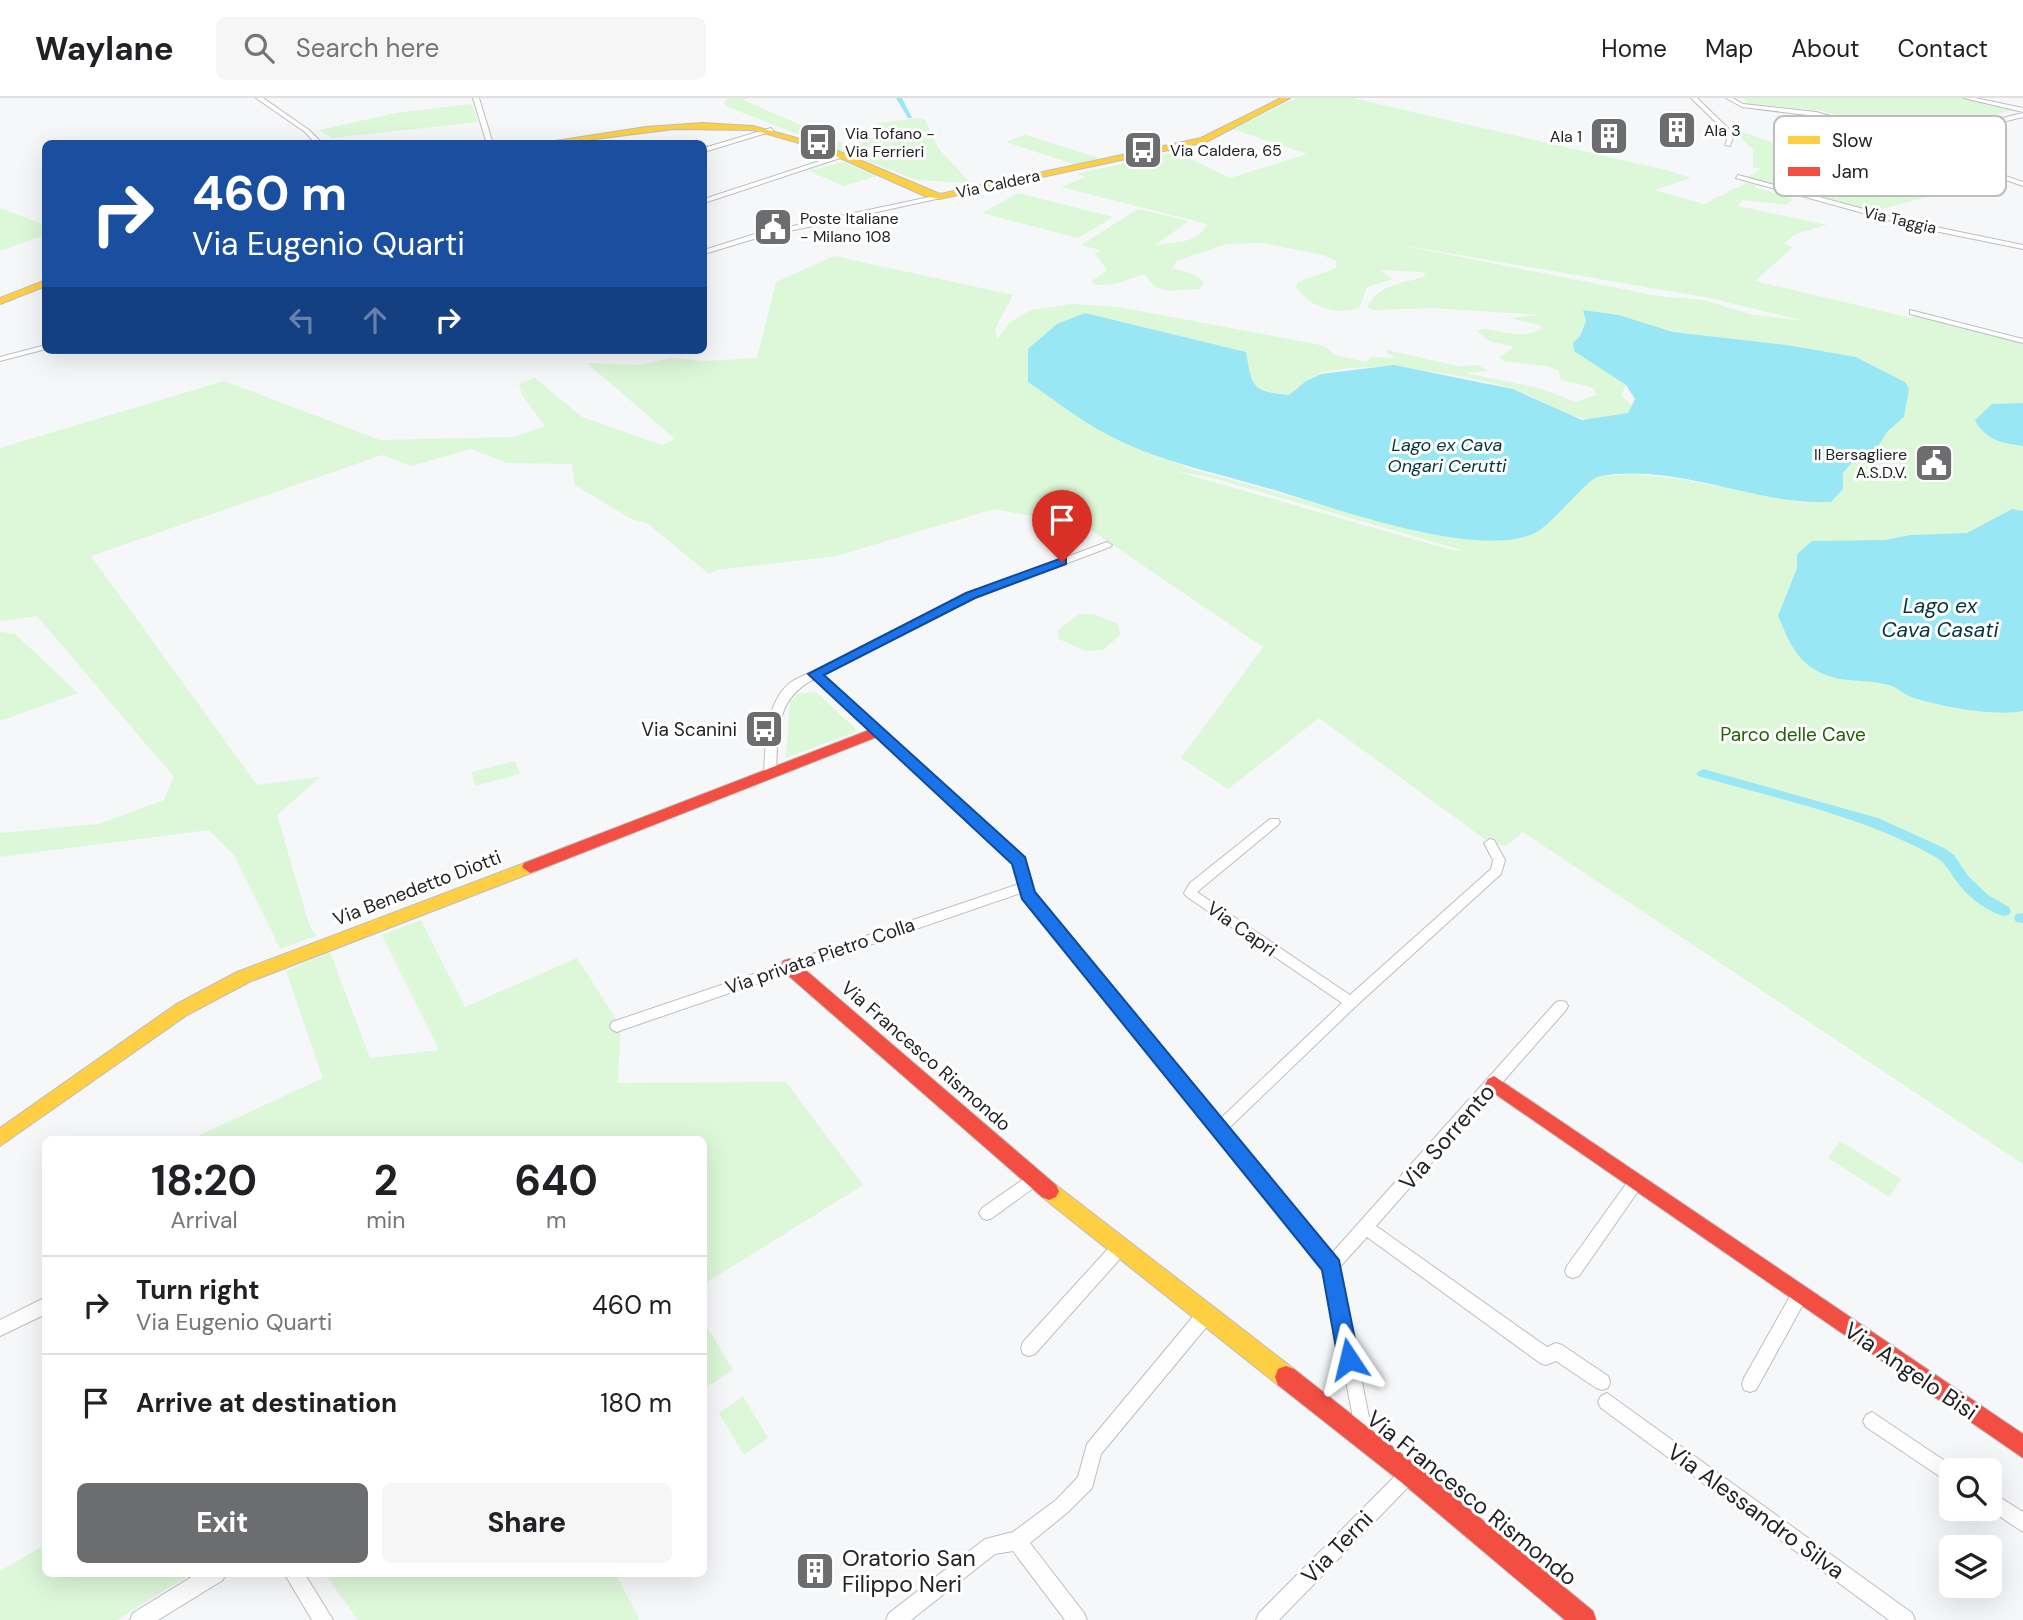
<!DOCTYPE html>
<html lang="en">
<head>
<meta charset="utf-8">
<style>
	:root { --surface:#fff; --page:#f6f6f6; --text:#202124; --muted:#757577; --line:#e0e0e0; --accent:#6c6d6f }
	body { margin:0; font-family:"DM Sans",sans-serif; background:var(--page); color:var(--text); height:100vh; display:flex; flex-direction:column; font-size:26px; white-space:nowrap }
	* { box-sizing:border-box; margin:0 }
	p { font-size:23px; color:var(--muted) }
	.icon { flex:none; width:38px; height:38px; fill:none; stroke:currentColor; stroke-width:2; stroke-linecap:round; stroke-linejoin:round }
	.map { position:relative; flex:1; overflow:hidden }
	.panel { position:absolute; left:42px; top:1038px; width:665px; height:441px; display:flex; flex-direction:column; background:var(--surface); border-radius:10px; box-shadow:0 7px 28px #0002 }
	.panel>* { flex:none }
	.top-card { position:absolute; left:42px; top:42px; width:665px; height:214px; border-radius:10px; box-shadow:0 7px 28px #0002; background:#1a4fa0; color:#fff; overflow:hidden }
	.controls { position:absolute; left:1939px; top:1360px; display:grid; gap:14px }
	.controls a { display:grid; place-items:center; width:63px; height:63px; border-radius:10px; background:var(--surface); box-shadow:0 7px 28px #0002; font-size:35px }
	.pin { position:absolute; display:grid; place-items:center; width:60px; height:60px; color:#fff; margin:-72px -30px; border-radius:50% 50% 50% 0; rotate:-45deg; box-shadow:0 0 7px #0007 }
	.pin .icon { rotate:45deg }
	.me { position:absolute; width:77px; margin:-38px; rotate:350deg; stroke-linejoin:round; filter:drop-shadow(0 0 5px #0008) }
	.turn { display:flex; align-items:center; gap:24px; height:147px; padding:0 35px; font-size:32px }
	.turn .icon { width:91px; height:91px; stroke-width:2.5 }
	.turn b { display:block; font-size:49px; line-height:60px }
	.lanes { display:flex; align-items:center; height:66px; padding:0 35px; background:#0003; justify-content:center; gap:35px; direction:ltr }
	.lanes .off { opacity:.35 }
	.eta { display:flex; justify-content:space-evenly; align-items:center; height:119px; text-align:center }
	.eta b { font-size:42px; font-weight:700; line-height:49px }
	.cta { display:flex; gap:14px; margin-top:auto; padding:14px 35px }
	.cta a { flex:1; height:80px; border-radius:10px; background:var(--accent); color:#fff; font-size:28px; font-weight:700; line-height:80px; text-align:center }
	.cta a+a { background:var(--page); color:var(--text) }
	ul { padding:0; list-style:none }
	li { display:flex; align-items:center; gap:21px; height:98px; padding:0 35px; border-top:2px solid var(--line) }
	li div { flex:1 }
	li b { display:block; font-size:26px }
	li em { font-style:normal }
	header { display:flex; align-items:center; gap:42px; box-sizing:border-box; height:98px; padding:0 35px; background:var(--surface); border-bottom:2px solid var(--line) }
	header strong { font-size:33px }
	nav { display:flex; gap:38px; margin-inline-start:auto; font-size:24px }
	.search { width:490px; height:63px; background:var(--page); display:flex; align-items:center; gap:18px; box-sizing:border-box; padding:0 24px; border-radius:10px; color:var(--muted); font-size:26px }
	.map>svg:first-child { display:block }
	.green { fill:#ddf7d9; fill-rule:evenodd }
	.water { fill:#99e7f5 }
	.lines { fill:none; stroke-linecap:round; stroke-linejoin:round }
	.canal { fill:#99e7f5; fill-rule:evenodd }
	.street-casing { stroke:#bdbec0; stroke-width:2 }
	.slow-casing { stroke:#bdbec0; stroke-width:2 }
	.jam-casing { stroke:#bdbec0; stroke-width:2 }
	.street { fill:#fefefe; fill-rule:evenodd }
	.slow { fill:#ffcf43; fill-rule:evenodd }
	.jam { fill:#f24e42; fill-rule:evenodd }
	.route { fill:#1a73e8; stroke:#114b97; stroke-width:2 }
	.labels { text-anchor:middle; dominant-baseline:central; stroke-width:6; stroke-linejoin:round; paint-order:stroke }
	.far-poi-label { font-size:16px; fill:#222324; stroke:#fff; text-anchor:start }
	.far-street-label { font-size:16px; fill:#222324; stroke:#fff }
	.far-water-label { font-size:18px; font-style:italic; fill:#00353d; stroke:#fff }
	.poi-label { font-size:19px; fill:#222324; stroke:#fff; text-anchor:end }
	.park-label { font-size:19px; fill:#1f6000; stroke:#fff }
	.street-label { font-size:19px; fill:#222324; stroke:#fff }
	.water-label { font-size:21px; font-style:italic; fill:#00353d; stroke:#fff }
	.near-street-label { font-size:23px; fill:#222324; stroke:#fff }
	.near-poi-label { font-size:23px; fill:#222324; stroke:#fff; text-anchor:start }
	.key { fill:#fff; stroke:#bdbdbd; stroke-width:2 }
	.key-label { font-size:19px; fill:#222324 }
</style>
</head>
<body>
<header>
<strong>Waylane</strong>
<div class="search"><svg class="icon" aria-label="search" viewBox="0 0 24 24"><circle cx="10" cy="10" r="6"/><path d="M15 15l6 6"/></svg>Search here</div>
<nav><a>Home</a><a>Map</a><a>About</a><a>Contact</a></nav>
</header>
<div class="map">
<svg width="2023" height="1522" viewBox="0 0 2023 1522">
	<rect width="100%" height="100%" fill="#f5f7f9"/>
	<path class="green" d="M727,0H749L743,2L857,51L844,54L728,9L724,5Z
		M1296,0H1352L1670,73L1691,80L1655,92L1704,106L1748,84L1757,86L1755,89L1793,101L1786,107L1743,102L1738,108L1827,127L1795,136L1784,146L1793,149L1755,183L1912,220L1915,217L2023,246V1066L1523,734L1506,748L1490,745L1319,620L1228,691L1181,660L1263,549L1085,428L994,411L836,458L716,472L709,476L647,425L633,422L575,387L572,366L507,365L471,351L411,368L382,357L91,458L257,687L320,679L277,717L309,826L316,838L280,851L234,757L209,732L0,759V735L99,726L164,702L174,679L37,518L0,523V350L224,283L380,342L514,339L545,328L522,297L519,286L535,280L582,319L662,347L675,341L587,265L639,267L671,260L706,263L757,260L776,184L834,158L1013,197L995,231L997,242L1009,225L1031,212L1072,206L1118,209L1316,246L1326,249L1335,257L1366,264L1372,259L1396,260L1387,255V252L1458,268L1478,267L1488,273L1465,275L1539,290L1576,304L1596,297L1594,290L1561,282L1558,272L1547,268L1503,263L1500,259L1514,249L1489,243L1477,233C1488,225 1517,246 1543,230L1539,227L1509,220L1541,217L1431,210L1372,212L1367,209C1377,187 1404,185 1424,179L1426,176L1422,174L1380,172L1393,181L1367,189L1359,210C1336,218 1307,208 1296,188L1298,184L1336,170V163L1323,157L1263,145L1227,146L1176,163L1173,170L1195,177L1204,184L1200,191L1169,193L1155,189L1144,176L1115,186L1095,187L1092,183L1107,172L1095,156L1100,152L1081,147L1138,111L1189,123L1155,147C1173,144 1199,146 1207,126L1061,89L1085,79L1076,76L1176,54L1230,80L1307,56L1232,31ZM1390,145L1710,200L1805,223L1749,216L1704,202L1657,198ZM1583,212L1619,217L1673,234L1787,247L1856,259L1905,284L1904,319L1888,333L1871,359L1852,364L1806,405L1680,381L1632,376L1596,378L1533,436L1493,442L1424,435L1188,370L1107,337L1057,303L1085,215L1245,254C1252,290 1252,292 1289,297C1298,289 1307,281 1319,276C1367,260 1465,276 1513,291C1559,306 1575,334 1628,315L1633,309L1621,297L1626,287L1580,238L1586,223ZM1175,373L1213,380L1465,453L1452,452Z
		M1743,0H1962L2012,12L1939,33L1877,29L1823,13L1747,5Z
		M472,6L478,24L332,40L319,32L396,15Z
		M920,20L925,22L939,51L970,85L917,82L851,57L868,52L857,45L888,35L877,25Z
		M1730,30L1877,79L1902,80L1931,73L1909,64L1934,58L1999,80L1874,113L1748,79L1761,71L1753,69V51Z
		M1025,37H1026L1102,61L1076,67L1006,44Z
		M842,64L846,65L877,78L844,88L809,73Z
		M1018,95L1113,119L1078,140L982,115Z
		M0,110L45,127V137L0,153Z
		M1079,516H1094L1118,526L1120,537L1103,552L1086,553L1059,541L1058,532Z
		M0,534L15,536L78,595L0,623Z
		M811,594L817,595L858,633L786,660L790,604L798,596Z
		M515,663L520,676L475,688L472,674Z
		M421,822L465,909L577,860L616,921L620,936L618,985L786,984L863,1087L704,1186V1041H191L323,980L286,873L330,854L370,960L439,952L382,837Z
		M1840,1043L1901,1081L1889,1099L1828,1060Z
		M704,1224L733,1272L704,1291Z
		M743,1298L768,1340L744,1357L719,1315Z
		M45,1447L46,1475H192L117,1522H0V1473Z
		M324,1475H615L640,1522H358Z"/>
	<path class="water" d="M1583,212L1619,217L1673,234L1787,247L1856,259L1905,284L1909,291L1904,319L1888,333L1871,359L1852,364L1843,375V391L1831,404C1754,407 1678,365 1600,378C1587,380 1551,429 1533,436C1468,462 1320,404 1253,386C1203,372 1154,361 1108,337C1080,322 1054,302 1028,284V251L1057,226L1085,215L1246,254C1252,290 1252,293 1289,297L1306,283L1321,276L1394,267L1513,291L1582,322L1628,315L1635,301L1626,287L1574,253L1573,245L1580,238L1586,223Z
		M2023,305V348C2002,345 1985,342 1975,322L1992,306Z
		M2012,411L2023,413V613C1996,619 1938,608 1911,599C1904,596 1899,591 1892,588C1866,579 1841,588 1814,571C1794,559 1787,538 1778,518L1797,470V456L1812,443L1885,442L1911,437L1967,435Z"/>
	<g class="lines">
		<path class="canal" d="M896,0H902L912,20H908Z
			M1703,671L1878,720L1944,750L1954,757L1968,778L1988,797L2009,809L2011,813L2009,817L2004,818C1986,813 1968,799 1957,784C1949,773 1945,763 1932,757C1860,717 1777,701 1698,678L1696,675Z
			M2023,815V825L2016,824L2014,820L2016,816Z"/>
		<g class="street-casing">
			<path id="street" d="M256,0H263L309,32L323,46H316L305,34Z
				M473,0H479L493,46H487Z
				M1691,0H1697L1734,36L1730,48L1725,47L1729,37Z
				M1726,0H1733L1743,6L1816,14L1874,30L1940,35L2023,15V19L1940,39L1910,36L1920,48L2023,84V88L1916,50L1904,36L1874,34L1816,18L1742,9Z
				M1964,0H1975L2023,10V14Z
				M771,30L773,33L704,54V50Z
				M841,56L843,59L704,105V101Z
				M1738,77L1911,124L2023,147V151L1910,128L1736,80Z
				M939,97L941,98V100L757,140L704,156V152L755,136Z
				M1910,212L2023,241V245L1910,216Z
				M46,247V251L0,263V259Z
				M1107,444L1112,447L1110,449L975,500L822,577L1023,760L1034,794L1220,1021L1342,905L1186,798L1184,795L1190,785L1270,721H1278L1280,724L1278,727L1197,794L1350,897L1491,771L1493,762L1484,745L1490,741L1494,742L1505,762L1501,776L1356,908L1228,1031L1331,1156L1556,904L1561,903L1566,904L1568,908L1566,912L1376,1128L1547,1249L1556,1245L1562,1247L1608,1278L1610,1284L1608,1290L1602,1292L1596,1290L1556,1263L1546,1267L1540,1265L1367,1139L1339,1170L1373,1339L1370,1345L1364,1348L1358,1345L1324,1171L1021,795L622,932L617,934L612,932L610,928L612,924L1019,786L1013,765L814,581C775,601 778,635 776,674L770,678L766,677L764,674C766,645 765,604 791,584C797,580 805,577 811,574L967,496Z
				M1034,1074L1039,1076L1042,1081L1039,1086L992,1120L987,1122L982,1120L979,1115L982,1110Z
				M1636,1077L1641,1079L1644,1084L1641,1089L1579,1178L1573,1180L1567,1178L1565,1173L1567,1168L1631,1079Z
				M1121,1141L1127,1143L1129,1148L1127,1153L1035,1256L1029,1258L1023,1256L1021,1250L1023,1244L1115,1143Z
				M1800,1188L1806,1191L1808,1196L1806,1201L1756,1292L1750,1294L1744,1292L1742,1286L1744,1280L1794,1191Z
				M46,1199V1216L0,1238V1222Z
				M1207,1207L1213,1209L1215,1215L1213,1221L1101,1356L1092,1390L1068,1414L1030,1445L1084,1515L1087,1522H1065L1013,1453L995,1456L911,1522H886L889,1515L985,1441L1013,1434L1056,1402L1078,1379L1087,1346L1201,1209Z
				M1607,1295L1912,1515L1915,1522H1889L1601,1310L1598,1304L1601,1298Z
				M1872,1314L1957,1371L1951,1372V1386L1866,1329L1863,1323L1866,1317Z
				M1409,1367L1415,1370L1418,1376L1415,1382L1279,1522H1256L1259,1515L1403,1370Z
				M1990,1393L2023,1414V1434L1987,1410H1990Z
				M198,1475H225L223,1482L158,1522H130L133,1515Z
				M284,1475H304L333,1522H312Z"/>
		</g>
		<g class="slow-casing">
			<path id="slow" d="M1281,0H1290L1206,44L939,101L925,98L820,51L753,32L674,31L556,46H536L646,29L702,25L753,28L826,48L940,96L1201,40Z
				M46,182V188L0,206V200Z
				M530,763L538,769L536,773L249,884L187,917L0,1048V1030L175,907L237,874Z
				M1049,1084L1056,1087L1294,1271L1297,1279L1294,1287L1286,1290L1278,1287L1042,1099L1039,1093L1042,1087Z"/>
		</g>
		<g class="jam-casing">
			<path id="jam" d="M877,629L882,631L884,634L882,637L536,773L530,775L522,769L524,765Z
				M789,861L795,863L1056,1087L1059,1093L1056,1099L1049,1102L1042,1099L783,873L781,868L783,863Z
				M1494,978L2023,1336V1360L1488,991L1485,986L1488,981Z
				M1286,1268L1294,1271L1417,1368L1593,1513L1596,1522H1565L1401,1384L1278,1287L1275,1279L1278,1271Z"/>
		</g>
		<use href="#street" class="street"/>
		<use href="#slow" class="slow"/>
		<use href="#jam" class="jam"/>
	</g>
	<path class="route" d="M1062,460L1066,461V466L975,500L824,577L1025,759L1035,794L1339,1162L1359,1261L1356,1268L1349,1271L1341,1268L1338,1261L1322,1172L1022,801L1012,766L808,576L966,495Z"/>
	<defs>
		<g id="building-square" transform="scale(2.0125)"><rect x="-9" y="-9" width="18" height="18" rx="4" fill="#6c6d6f" stroke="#fff"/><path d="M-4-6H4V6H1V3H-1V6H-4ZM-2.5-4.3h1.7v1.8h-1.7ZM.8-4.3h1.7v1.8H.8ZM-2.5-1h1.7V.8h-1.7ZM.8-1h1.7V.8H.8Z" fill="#fff"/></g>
		<g id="bus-square" transform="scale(2.0125)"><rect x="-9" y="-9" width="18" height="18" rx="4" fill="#6c6d6f" stroke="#fff"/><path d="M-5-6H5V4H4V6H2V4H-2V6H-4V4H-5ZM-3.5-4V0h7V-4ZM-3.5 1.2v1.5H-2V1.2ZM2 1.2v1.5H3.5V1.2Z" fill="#fff"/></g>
		<g id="civic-square" transform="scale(2.0125)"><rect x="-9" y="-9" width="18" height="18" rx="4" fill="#6c6d6f" stroke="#fff"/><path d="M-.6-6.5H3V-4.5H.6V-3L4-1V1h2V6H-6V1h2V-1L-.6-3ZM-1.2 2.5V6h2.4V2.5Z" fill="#fff"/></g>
	</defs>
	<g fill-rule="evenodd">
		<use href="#building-square" x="1677" y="32"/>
		<use href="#building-square" x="1609" y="38"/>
		<use href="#bus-square" x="818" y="44"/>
		<use href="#bus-square" x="1143" y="52"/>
		<use href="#civic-square" x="773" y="129"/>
		<use href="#civic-square" x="1934" y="365"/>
		<use href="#bus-square" x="764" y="631"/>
		<use href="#building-square" x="815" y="1473"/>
	</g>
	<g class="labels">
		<g class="far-poi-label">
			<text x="1704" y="32">Ala 3</text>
			<text x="845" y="35">Via Tofano -<tspan x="845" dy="18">Via Ferrieri</tspan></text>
			<text x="1582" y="38" text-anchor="end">Ala 1</text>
			<text x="1170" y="52">Via Caldera, 65</text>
			<text x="800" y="120">Poste Italiane<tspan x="800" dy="18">- Milano 108</tspan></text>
			<text x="1907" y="356" text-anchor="end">Il Bersagliere<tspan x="1907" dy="18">A.S.D.V.</tspan></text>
		</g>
		<g class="far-street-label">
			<text transform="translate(998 86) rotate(-12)">Via Caldera</text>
			<text transform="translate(1900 122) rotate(13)">Via Taggia</text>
		</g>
		<g class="far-water-label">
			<text x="1447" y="347">Lago ex Cava<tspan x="1447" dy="21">Ongari Cerutti</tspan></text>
		</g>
		<g class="poi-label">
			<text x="737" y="631">Via Scanini</text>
		</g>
		<g class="park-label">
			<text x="1793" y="636">Parco delle Cave</text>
		</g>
		<g class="street-label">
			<text transform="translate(417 790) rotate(-21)">Via Benedetto Diotti</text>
			<text transform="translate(1242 831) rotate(35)">Via Capri</text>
			<text transform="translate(820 858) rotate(-19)">Via privata Pietro Colla</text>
			<text transform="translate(926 958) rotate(41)">Via Francesco Rismondo</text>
		</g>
		<g class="water-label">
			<text x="1940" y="508">Lago ex<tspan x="1940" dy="24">Cava Casati</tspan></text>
		</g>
		<g class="near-street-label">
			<text transform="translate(1447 1039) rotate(-49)">Via Sorrento</text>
			<text transform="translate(1911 1273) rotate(34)">Via Angelo Bisi</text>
			<text transform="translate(1472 1400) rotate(39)">Via Francesco Rismondo</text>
			<text transform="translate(1756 1413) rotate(36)">Via Alessandro Silva</text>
			<text transform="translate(1337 1449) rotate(-46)">Via Terni</text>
		</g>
		<g class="near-poi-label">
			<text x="842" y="1460">Oratorio San<tspan x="842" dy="26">Filippo Neri</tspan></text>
		</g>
	</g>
	<rect x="1774" y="18" width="232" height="80" rx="10" class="key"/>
	<rect x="1788" y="38" width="32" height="8" fill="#ffcf43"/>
	<rect x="1788" y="69" width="32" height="9" fill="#f24e42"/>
	<g class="key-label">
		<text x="1832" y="49">Slow</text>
		<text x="1832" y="80">Jam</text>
	</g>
</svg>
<div class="controls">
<a><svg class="icon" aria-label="search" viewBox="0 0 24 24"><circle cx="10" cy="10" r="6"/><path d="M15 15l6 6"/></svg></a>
<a><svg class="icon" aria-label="layers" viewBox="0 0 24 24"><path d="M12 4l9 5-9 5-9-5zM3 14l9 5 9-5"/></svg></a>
</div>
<div class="pin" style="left:1062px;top:464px;background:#d93025"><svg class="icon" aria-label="arrive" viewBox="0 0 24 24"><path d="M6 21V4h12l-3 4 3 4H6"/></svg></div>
<svg class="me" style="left:1349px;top:1261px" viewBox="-20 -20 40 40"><path d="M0-17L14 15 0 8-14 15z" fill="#1a73e8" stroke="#fff" stroke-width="4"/></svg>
<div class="top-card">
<div class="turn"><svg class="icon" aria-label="right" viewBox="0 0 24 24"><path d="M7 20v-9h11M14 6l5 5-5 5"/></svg><div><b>460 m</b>Via Eugenio Quarti</div></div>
<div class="lanes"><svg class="icon off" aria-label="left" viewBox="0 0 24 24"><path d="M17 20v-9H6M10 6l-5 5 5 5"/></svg><svg class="icon off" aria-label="ahead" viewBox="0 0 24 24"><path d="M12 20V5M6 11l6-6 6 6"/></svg><svg class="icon" aria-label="right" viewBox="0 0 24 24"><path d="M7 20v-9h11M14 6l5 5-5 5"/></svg></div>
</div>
<section class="panel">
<div class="eta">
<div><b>18:20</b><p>Arrival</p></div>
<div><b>2</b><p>min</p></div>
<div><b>640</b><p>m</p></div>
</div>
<ul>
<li><svg class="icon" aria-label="right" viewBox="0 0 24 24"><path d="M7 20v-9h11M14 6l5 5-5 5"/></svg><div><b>Turn right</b><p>Via Eugenio Quarti</p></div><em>460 m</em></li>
<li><svg class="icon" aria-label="arrive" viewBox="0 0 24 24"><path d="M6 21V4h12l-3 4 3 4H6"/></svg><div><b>Arrive at destination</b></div><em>180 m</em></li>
</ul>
<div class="cta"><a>Exit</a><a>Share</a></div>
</section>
</div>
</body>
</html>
